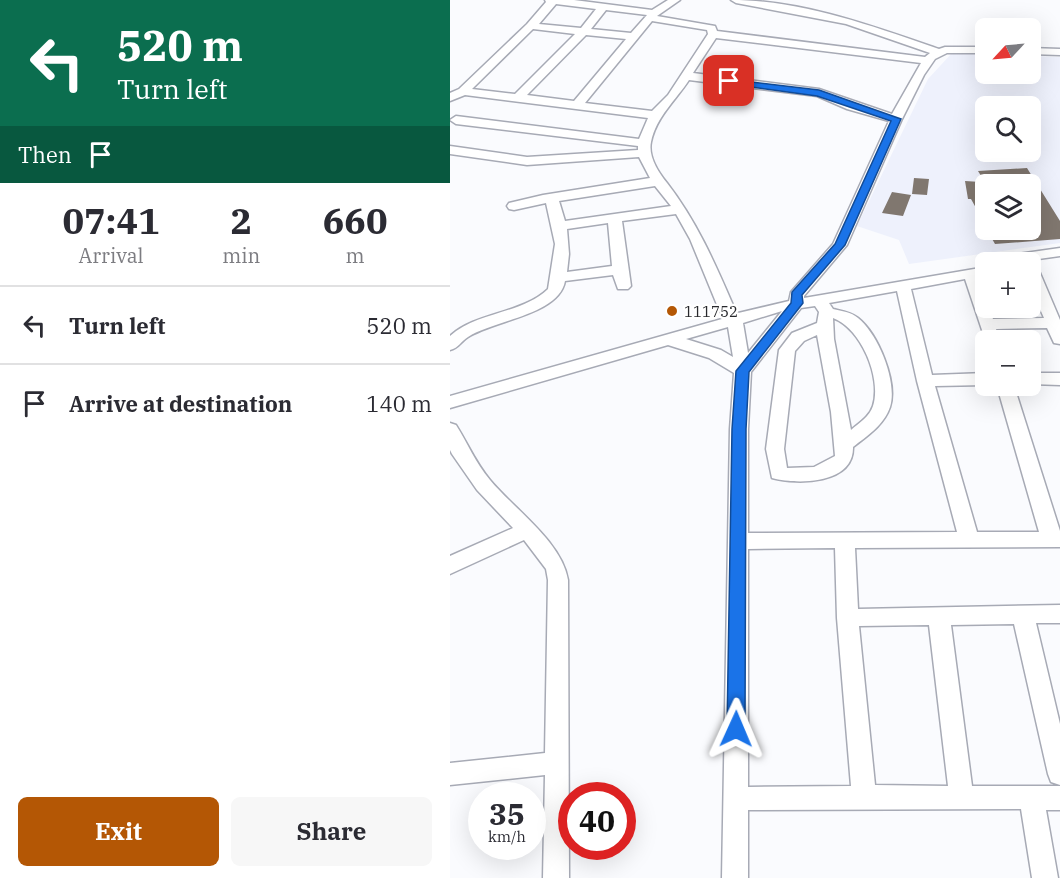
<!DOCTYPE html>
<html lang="en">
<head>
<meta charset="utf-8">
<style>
	:root { --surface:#fff; --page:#f7f7f7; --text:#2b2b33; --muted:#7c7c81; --line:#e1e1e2; --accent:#b45705 }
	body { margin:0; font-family:"IBM Plex Serif",serif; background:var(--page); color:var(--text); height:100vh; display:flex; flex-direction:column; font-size:22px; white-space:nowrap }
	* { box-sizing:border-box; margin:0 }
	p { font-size:20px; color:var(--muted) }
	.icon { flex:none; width:33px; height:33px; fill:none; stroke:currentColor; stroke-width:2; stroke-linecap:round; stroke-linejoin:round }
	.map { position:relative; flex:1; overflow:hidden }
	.side { display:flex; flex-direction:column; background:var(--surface); width:450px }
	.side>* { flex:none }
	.banner { background:#0b6e4f; color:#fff; overflow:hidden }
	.needle { width:39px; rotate:244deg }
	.buttons { position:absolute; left:525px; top:18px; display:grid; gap:12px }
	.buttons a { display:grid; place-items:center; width:66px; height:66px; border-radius:9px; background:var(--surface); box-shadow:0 6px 24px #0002; font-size:30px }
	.speed { position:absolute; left:18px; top:782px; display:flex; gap:12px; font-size:30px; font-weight:700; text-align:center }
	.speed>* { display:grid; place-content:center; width:78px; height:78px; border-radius:50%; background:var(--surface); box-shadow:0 6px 24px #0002; line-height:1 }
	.speed small { font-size:15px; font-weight:400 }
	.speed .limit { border:9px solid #d22; background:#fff; color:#111 }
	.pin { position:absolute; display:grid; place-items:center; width:51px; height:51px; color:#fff; margin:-26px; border-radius:12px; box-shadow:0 3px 9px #0006 }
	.me { position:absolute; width:66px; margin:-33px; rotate:1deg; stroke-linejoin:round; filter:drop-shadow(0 0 4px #0008) }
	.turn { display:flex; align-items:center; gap:21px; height:126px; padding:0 18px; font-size:27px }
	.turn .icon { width:78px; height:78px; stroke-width:2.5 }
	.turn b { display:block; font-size:42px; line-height:51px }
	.then { display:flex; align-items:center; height:57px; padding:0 18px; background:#0003; gap:12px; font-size:22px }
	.eta { display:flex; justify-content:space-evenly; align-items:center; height:102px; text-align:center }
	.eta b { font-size:36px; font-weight:700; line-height:42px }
	.action { display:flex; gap:12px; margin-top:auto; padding:12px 18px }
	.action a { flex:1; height:69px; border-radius:9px; background:var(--accent); color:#fff; font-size:24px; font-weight:700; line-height:69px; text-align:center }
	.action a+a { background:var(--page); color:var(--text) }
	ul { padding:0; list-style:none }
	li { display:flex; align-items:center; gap:18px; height:78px; padding:0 18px; border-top:2px solid var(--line) }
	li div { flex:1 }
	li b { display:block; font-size:22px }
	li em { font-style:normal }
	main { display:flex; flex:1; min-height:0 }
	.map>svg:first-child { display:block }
	.built { fill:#eef1fc; fill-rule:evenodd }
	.building { fill:#80776f }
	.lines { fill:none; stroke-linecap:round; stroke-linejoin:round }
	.minor-casing { stroke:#a7aab5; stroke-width:3 }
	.minor { fill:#fff; fill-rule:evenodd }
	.route { fill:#1a73e8; stroke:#114b97; stroke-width:1.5 }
	.poi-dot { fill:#b45705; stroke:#fff; stroke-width:2 }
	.labels { text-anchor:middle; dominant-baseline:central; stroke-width:4.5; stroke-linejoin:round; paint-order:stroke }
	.poi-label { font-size:15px; fill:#27282c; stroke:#fff; text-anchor:start }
</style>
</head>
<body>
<main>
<section class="side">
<div class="banner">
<div class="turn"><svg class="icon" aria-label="left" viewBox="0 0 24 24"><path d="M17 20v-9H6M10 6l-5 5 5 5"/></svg><div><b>520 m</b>Turn left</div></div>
<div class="then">Then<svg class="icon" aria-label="arrive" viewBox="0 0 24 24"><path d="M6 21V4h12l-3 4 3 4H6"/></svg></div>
</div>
<div class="eta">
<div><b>07:41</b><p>Arrival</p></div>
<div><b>2</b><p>min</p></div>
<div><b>660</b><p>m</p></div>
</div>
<ul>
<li><svg class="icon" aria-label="left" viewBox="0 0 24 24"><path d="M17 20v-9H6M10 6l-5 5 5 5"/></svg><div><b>Turn left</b></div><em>520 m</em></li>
<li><svg class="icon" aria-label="arrive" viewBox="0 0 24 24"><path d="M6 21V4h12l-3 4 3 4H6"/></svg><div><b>Arrive at destination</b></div><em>140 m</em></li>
</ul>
<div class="action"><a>Exit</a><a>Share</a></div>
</section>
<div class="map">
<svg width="610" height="878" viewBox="0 0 610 878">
	<rect width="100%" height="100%" fill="#fafbfe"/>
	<path class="built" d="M502,53L535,54L536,74H580L581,56L610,57V243L459,264L449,240L407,226L478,79ZM536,106H580V152H536ZM536,184H580V230H536Z"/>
	<path class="building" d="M577,168L610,221V239L545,244L537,230H580V184H536L528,171Z
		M464,178L479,179L477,195L462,194Z
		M515,181L531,182L536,226L521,199H518Z
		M442,192L461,195L453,216L432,213Z"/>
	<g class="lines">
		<g class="minor-casing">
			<path id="minor" d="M95,0H124L202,10L218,0H230L207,16L265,26L267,31L475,57L480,53L396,24L286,3L281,0C352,0 422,26 489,49L495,47H536V53H497L485,59L474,75L452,119L397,245L354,296V298L536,267V276L529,277L536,297V308H539L543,319L594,318L580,286V262H576L585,263L587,266L610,320V344L604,343L597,328L546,329L550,340H536V342L515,279L461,289L482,375L536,373V385L485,386L527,532H589L547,386H564L610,531V547L405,548L408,609L610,605V623H586L610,724V785L601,782L598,774L564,624L501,625L522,786H610V810H596L608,878H582L571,809L298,810V878H272L280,429L284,373L259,358L218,345L0,408V396L279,317L272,315L270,312L240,239L226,214L172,221L181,286L178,289H168L163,275L115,281C109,315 44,320 18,337C11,341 9,348 0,350V336C26,312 72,314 98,289L105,244L96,203L64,210L59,209L57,206L59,203L93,195L200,178L189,157L77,165L0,154V146L77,157L188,150V146L6,124L0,120L6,116L189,139L198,118L15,95L0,101V93L9,89L77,24L96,2ZM106,4L146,9L131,28L89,24ZM156,10L197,15L181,33L141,29ZM202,21L257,30L258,34L218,95L202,111L135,103ZM83,29L125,34L65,94L22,89ZM136,35L176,39L124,101L77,95ZM266,38L471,63L442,114L369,89L243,73ZM239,80L367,96L397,109L439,121L383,244L341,292L339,301L284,314L286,312C266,266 248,223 217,183C208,172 198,156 201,142C206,117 226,100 239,80ZM205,186L221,206L115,221L109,201ZM158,223L162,266L117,272L119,254L117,229ZM447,291L467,381L507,532L298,533V429L301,372L351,308L365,306L369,312L367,323L342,333L329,350L316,449L322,478C348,485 404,484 403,447C417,436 434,425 440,407C448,382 428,334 408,318C401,312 392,311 383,309L379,303ZM332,311L298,353L293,323ZM383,318C411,328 432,378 423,406C420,416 409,423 401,430L384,339ZM278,327L283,357L271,350L236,339ZM367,335L381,412L385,456L364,467L337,468L334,449L345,351L354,341ZM385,548L387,618L401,786L298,787V549ZM479,625L498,786L425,785L409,626Z
				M580,48L610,49V55L580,54Z
				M610,248V256L567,262H536V265L533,262L540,258Z
				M580,373H610V385L580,384Z
				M0,423L6,425C18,444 25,462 40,480C64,509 112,542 118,580L119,878H93L95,775L0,785V763L95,753L98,580L96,569L74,540L0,574V556L63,528L27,490L2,454L0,450Z"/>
		</g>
		<use href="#minor" class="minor"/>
	</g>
	<path class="route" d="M276,79L369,90L451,119L395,245L352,295L353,303L299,372L296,429L295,729L292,735L286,737L280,735L277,729L282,429L286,371L341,303L342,292L385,244L441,121L367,96L279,84L275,81Z"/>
	<circle class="poi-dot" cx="222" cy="311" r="6"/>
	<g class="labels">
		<g class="poi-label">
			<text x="234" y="311">111752</text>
		</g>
	</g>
</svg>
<div class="buttons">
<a><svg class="needle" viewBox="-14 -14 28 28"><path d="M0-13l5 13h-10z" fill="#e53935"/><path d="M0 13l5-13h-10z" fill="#7c7c81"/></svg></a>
<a><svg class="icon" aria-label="search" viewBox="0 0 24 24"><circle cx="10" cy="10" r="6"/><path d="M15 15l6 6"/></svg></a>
<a><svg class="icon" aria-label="layers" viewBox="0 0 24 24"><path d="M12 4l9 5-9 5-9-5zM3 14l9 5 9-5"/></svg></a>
<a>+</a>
<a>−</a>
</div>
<div class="speed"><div>35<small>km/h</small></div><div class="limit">40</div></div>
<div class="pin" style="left:279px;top:81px;background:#d93025"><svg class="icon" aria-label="arrive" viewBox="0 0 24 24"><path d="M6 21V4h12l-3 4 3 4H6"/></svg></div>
<svg class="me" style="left:286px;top:729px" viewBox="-20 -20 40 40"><path d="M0-17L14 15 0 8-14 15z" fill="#1a73e8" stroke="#fff" stroke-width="4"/></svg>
</div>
</main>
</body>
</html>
